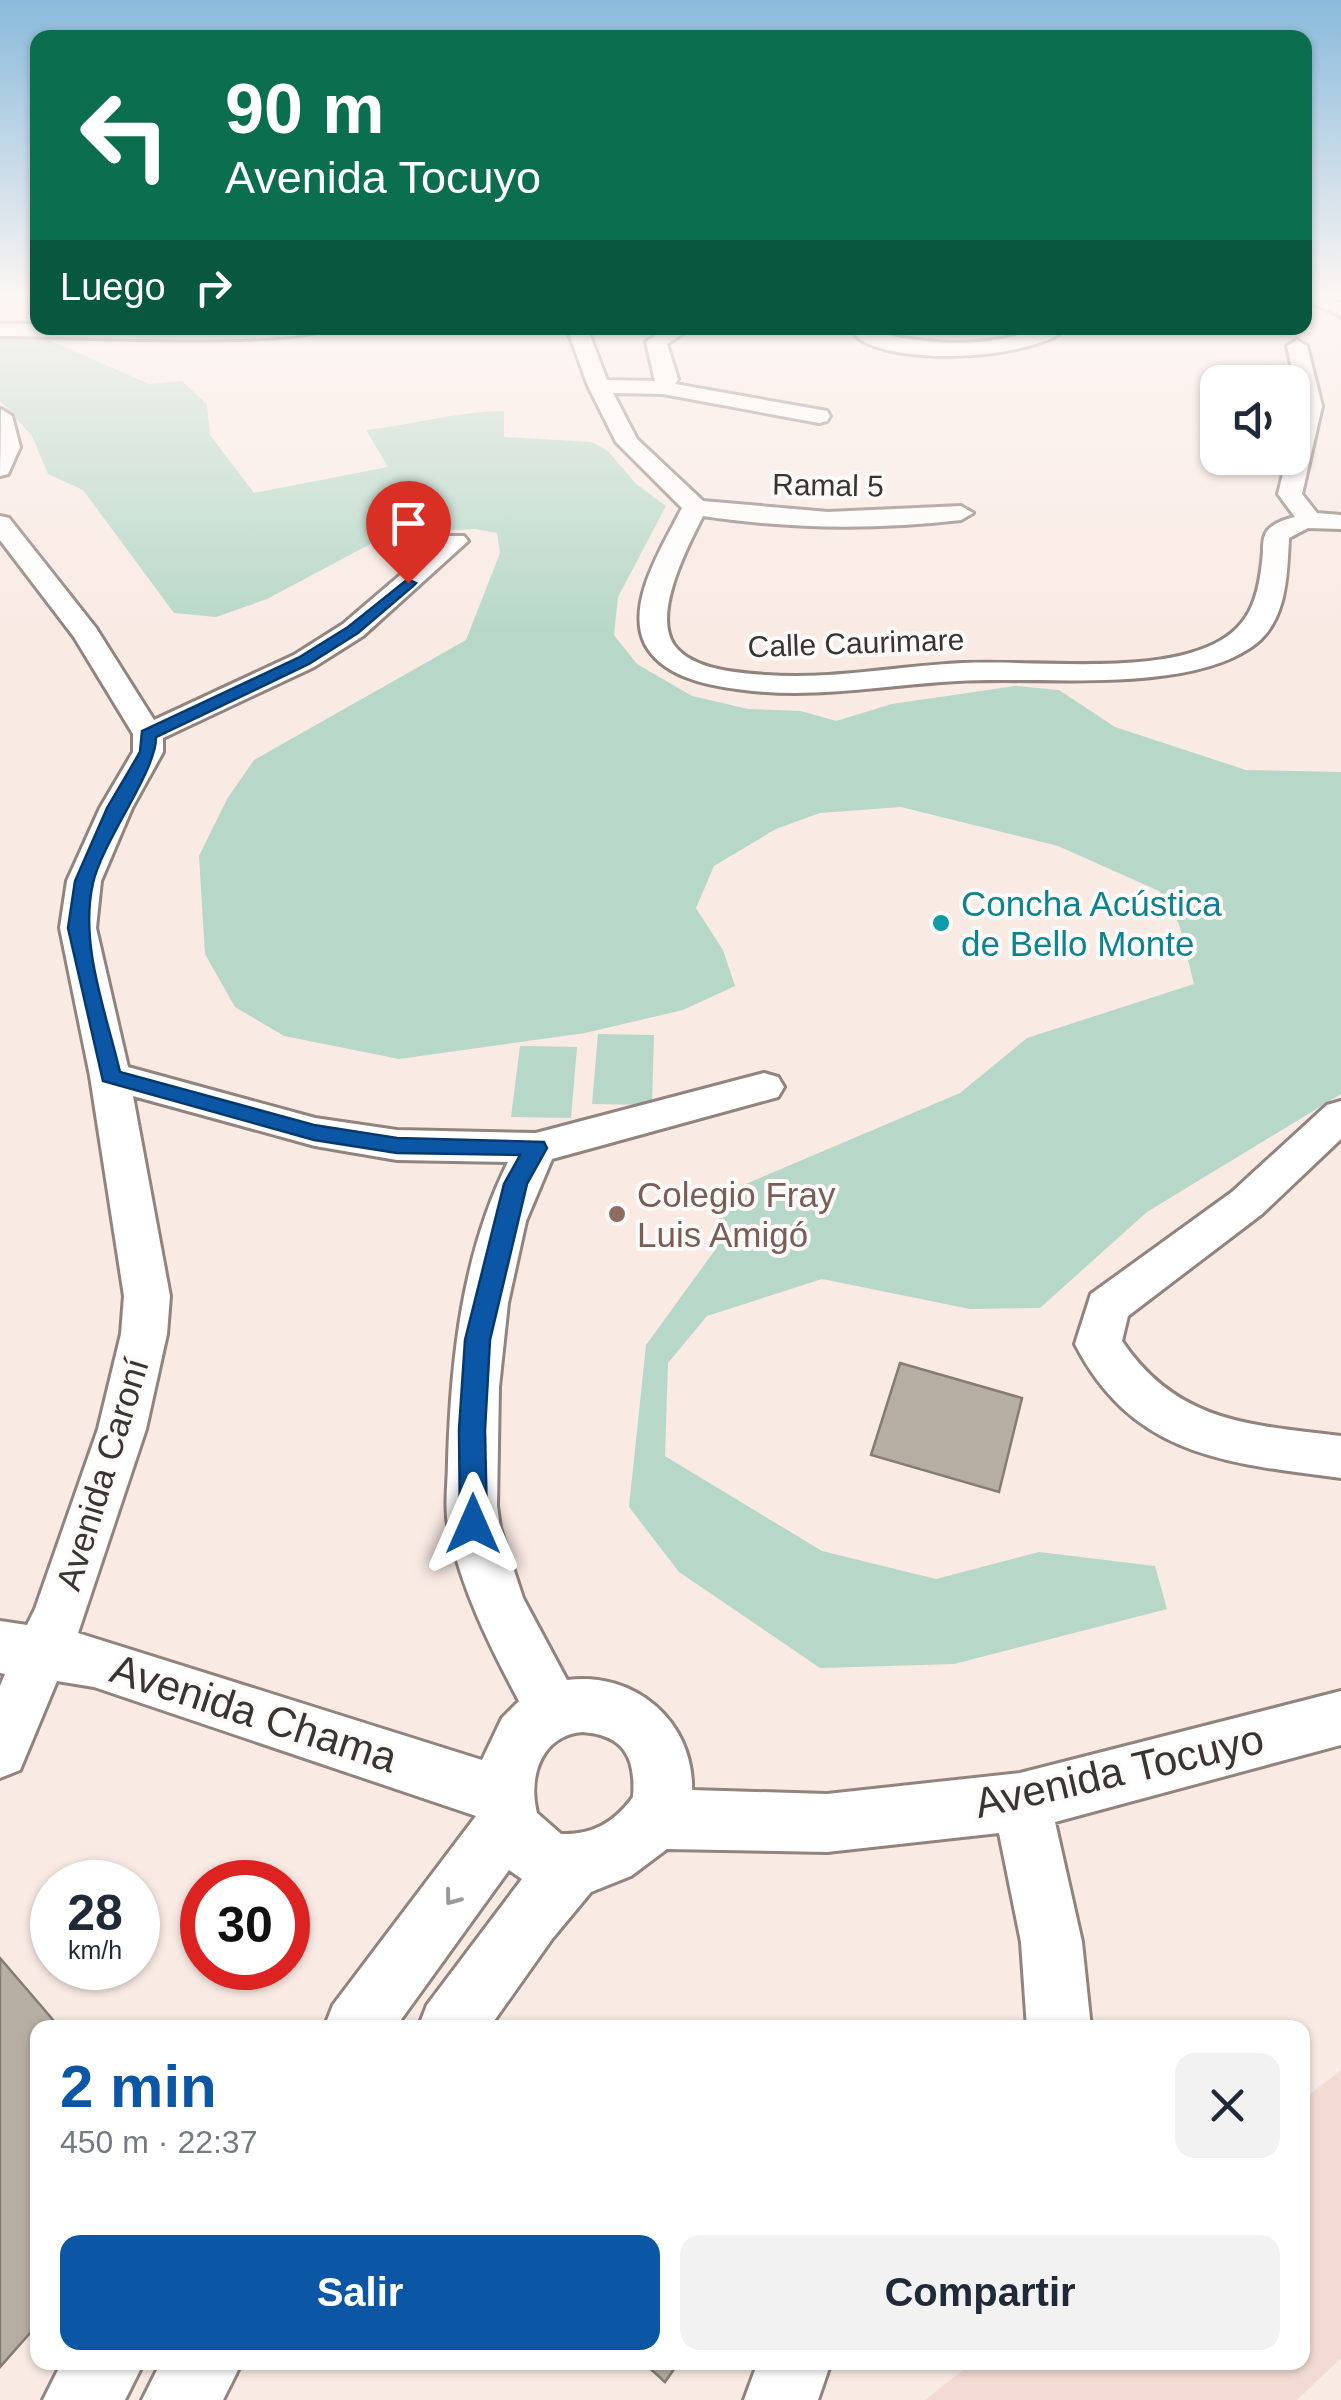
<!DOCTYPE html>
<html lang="es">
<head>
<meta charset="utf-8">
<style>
	:root { --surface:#fff; --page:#f2f2f3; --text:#1f2937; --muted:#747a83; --accent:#0b57a6 }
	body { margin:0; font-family:Helvetica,sans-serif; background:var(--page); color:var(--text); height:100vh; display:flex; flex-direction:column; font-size:38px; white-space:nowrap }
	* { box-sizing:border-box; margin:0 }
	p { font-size:32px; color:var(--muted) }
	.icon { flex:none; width:55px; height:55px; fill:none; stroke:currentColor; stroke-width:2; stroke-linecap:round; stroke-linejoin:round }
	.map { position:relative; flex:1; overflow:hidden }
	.details { position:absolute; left:30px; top:2020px; width:1280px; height:350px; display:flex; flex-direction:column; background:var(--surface); border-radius:20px; box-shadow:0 2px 8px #0004 }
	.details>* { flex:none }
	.hud { position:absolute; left:30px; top:30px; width:1282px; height:305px; border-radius:20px; box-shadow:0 2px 8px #0004; background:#0b6e4f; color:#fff; overflow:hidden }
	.buttons { position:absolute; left:1200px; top:365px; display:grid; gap:20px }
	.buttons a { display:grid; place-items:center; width:110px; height:110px; border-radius:20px; background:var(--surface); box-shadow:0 2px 8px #0004; font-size:50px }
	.speed { position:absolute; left:30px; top:1860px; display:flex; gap:20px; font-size:50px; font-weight:700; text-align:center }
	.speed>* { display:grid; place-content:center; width:130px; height:130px; border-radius:50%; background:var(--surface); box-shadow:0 2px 8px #0004; line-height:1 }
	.speed small { font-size:25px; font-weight:400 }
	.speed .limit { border:15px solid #d22; background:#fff; color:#111 }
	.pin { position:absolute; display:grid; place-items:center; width:85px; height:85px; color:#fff; margin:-102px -42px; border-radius:50% 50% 50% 0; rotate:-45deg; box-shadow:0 0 10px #0007 }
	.pin .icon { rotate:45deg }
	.me { position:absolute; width:110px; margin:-55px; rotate:0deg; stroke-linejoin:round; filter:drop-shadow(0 0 8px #0008) }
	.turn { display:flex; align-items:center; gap:35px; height:210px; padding:0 30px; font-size:45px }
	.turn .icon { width:130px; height:130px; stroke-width:2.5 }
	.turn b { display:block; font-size:70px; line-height:85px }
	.then { display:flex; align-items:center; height:95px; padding:0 30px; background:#0003; gap:20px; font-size:38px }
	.round { display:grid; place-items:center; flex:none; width:105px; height:105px; border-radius:20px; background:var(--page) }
	.headline { display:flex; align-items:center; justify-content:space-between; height:170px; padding:0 30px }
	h1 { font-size:60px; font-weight:700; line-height:75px; color:var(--accent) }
	.primary-button { display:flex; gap:20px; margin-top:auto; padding:20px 30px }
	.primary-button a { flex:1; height:115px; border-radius:20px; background:var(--accent); color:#fff; font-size:40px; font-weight:700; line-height:115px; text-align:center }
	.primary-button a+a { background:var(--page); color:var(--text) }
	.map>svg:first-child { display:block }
	.built { fill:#f2dbd3 }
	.green { fill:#b7d8c8 }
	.building { fill:#b7aea3; stroke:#857d72; stroke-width:2.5 }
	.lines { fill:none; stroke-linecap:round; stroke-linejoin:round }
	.minor-casing { stroke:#91837e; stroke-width:6 }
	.minor { fill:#fff; fill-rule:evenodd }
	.oneway { stroke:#9c9a98 }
	.route { fill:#0b57a6; stroke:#07396c; stroke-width:2.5 }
	.culture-dot { fill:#0f9aa8; stroke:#fdfaf9; stroke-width:4 }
	.education-dot { fill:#8d6e63; stroke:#fdfaf9; stroke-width:4 }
	.labels { text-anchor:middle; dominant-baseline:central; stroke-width:8; stroke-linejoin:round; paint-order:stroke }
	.far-street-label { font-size:30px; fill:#3a3432; stroke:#fdfaf9 }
	.culture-label { font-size:35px; fill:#0d838f; stroke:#fdfaf9; text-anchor:start }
	.education-label { font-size:35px; fill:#785e54; stroke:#fdfaf9; text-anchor:start }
	.street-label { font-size:35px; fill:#3a3432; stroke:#fdfaf9 }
	.near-street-label { font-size:42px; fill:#3a3432; stroke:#fdfaf9 }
</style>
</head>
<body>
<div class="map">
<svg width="1341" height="2400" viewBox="0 0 1341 2400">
	<rect width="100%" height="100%" fill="#f9eae4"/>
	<path class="built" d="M1341,2070V2358L1297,2400H925L972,2363L1302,2362L1303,2100Z"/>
	<path class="green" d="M35,334L149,384L182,381L207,404L210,435L254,493L388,467L366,430C412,425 458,411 504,411V437L592,442L608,451L636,484L666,506L618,597L614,635L637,664L692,696L748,709L801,711L836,721L892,704L1015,686L1059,690L1115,727L1246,770L1341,772V1094L1147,1212L1040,1308L970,1309L822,1279L707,1316L668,1363L665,1456L822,1551L936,1579L1039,1552L1155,1566L1167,1609L954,1664L820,1668L679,1572L629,1507L646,1345L715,1250L722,1194L960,1093L1027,1038L1194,984L1179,924L1159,891L1058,846L901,807L820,813L776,829L714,866L696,908L723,950L735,986L683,1010L585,1033L399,1059L284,1036L235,1007L205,954L199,856L227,799L254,760L466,640L500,553L497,533L475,529L391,533L267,599L216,617L174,613L83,490L48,474L32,436L0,401V336Z
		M598,1034L654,1035L652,1105L592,1104Z
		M520,1046L577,1047L571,1118L511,1117Z"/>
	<path class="building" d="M900,1363L1022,1398L999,1492L871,1455Z
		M0,1958L60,2028H38V2324L0,2367Z
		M643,2362H679L665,2382Z"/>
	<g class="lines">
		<g class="minor-casing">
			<path id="minor" d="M1305,293H1321L1341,303V316L1305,300Z
				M0,324H38V328H325C302,348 47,336 0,336Z
				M567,328H587L607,380L655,381L646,342L666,328H686L684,333L667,344L678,379L675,384L827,411L830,416L827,421L819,423L663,394L613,393L637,439L703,501L828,512L961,506L973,513L961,520C874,530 789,529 703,516C688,546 652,613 674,645C692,670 738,673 766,675C832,680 897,666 963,663C1034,660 1140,674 1205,648C1251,630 1259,598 1263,552C1263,544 1263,536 1268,530C1274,523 1286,519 1295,517L1278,494L1287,458H1292V436L1300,406L1287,346L1297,340L1307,346L1322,406L1302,494L1317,513L1341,515V529L1308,528L1289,538C1287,577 1287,624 1250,648C1181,694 1039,676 958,681C884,685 811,700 737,689C705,685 662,676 645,644C625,603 664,544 682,508L616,442L588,386Z
				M1040,328H1067C1033,360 891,367 856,336L866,330C924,345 983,350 1040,328Z
				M1,409L12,416L20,447L8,474L0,476Z
				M0,516L9,518L96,628L154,720L294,655L343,624L446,536H464L468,541L363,636L314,667L163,738V752L132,808L101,881L96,928L128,1067L315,1118L397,1130L536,1133L764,1073L778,1077L784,1087L778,1097L552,1159L526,1221L508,1303L499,1387L497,1506L500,1528L523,1598L567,1680C634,1671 694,1721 692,1790L827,1794L1020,1773L1341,1691V1745L1055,1822L1082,1942L1091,2028H1027L1021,1942L999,1833L827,1852L667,1849L631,1876L591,1892L552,1939L489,2028H418L427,2005L522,1879L509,1870L395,2028H324L333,2005L476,1816L94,1687L57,1681L20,1770L0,1778V1686L5,1674L0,1673V1621L27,1625L35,1609L98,1429L121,1334L124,1296L90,1076L60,928L67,881L100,808L133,752V734L74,637L0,540ZM133,1096L315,1146L397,1160L508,1162C462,1255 451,1359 448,1461C448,1484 444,1508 449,1530C462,1590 490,1647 519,1701L502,1718L482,1760L78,1633L146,1429L167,1334L170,1296ZM582,1732C624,1735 636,1757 633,1797C614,1823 592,1835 561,1834L537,1813C528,1777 541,1736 582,1732Z
				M1341,1101V1139L1262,1214L1128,1316L1122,1341C1177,1423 1250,1425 1341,1436V1478C1227,1463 1133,1457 1075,1344L1091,1294L1232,1192L1327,1105Z
				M62,2362H144L125,2400H43Z
				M161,2362H242L223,2400H142Z
				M758,2362H831L818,2400H744Z"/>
		</g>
		<use href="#minor" class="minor"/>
	</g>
	<defs><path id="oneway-chevron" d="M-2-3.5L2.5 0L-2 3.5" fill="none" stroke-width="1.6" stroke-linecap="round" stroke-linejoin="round" transform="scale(2.5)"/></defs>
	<use class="oneway" href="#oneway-chevron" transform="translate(452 1898) rotate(127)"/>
	<linearGradient id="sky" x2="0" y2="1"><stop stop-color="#89badb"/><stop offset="0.47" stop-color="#fcf6f3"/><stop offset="1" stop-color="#fcf6f3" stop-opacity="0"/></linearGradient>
	<rect width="1341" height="629" fill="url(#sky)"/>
	<path class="route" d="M408,579L416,583L413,586L358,633L309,664L156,737C157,770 102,842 93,883C79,944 106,1012 120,1072L314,1125L397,1138L544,1142L547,1148L527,1184L490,1340L485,1430L487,1524L483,1533L473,1536L464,1533L460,1524L459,1430L465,1340L504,1184L520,1155L397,1153L314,1140L103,1081L68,928L75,881L107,808L140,752L142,731L298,658L348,627Z"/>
	<circle class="culture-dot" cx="941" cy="923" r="10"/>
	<circle class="education-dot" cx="617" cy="1214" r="10"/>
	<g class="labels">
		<g class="far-street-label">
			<text transform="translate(828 485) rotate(1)">Ramal 5</text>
			<text transform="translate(856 643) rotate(-2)">Calle Caurimare</text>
		</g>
		<g class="culture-label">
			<text x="961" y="903">Concha Acústica<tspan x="961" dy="40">de Bello Monte</tspan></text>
		</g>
		<g class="education-label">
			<text x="637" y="1194">Colegio Fray<tspan x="637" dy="40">Luis Amigó</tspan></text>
		</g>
		<g class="street-label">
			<text transform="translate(102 1474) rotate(-73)">Avenida Caroní</text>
		</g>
		<g class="near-street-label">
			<text transform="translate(254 1713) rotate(18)">Avenida Chama</text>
			<text transform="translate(1119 1771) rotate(-13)">Avenida Tocuyo</text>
		</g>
	</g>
</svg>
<div class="buttons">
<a><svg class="icon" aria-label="sound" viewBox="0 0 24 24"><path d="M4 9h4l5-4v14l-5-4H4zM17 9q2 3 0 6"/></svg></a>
</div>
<div class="speed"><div>28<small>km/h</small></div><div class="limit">30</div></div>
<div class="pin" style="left:408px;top:583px;background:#d93025"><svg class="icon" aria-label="arrive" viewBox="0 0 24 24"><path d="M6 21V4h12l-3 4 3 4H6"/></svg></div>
<svg class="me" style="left:473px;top:1524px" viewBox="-20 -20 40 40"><path d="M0-17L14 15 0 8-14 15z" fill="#0b57a6" stroke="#fff" stroke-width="4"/></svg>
<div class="hud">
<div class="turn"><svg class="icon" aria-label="left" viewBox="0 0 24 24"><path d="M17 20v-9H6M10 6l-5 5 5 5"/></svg><div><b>90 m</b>Avenida Tocuyo</div></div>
<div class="then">Luego<svg class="icon" aria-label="right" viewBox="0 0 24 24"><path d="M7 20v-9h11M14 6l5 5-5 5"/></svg></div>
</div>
<section class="details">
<div class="headline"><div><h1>2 min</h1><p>450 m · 22:37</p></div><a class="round"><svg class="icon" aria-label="close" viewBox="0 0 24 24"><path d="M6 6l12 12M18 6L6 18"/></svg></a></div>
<div class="primary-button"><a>Salir</a><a>Compartir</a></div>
</section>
</div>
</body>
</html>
